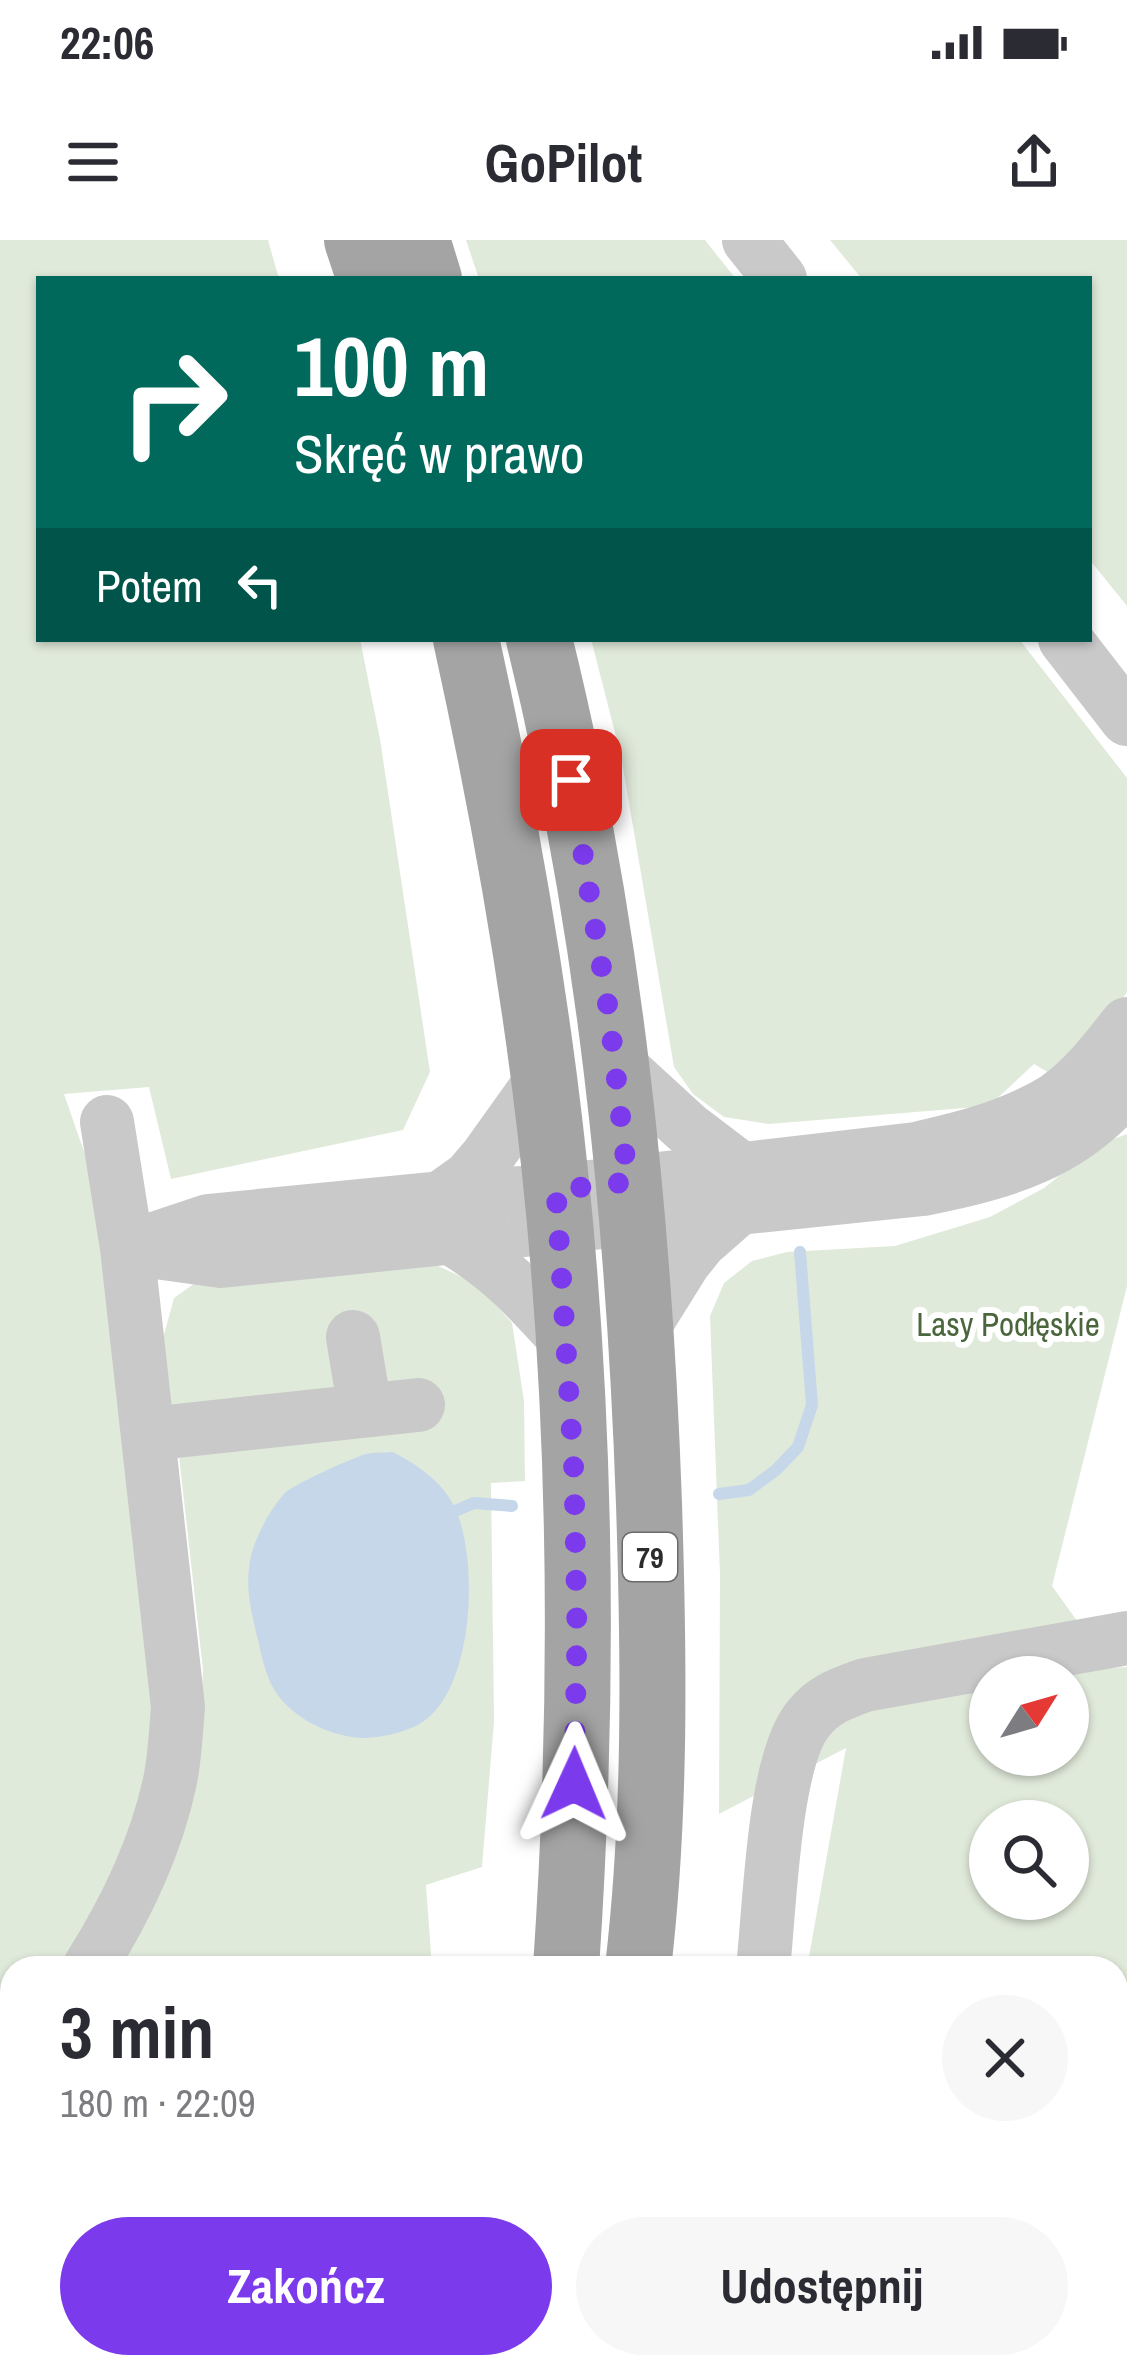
<!DOCTYPE html>
<html lang="pl">
<head>
<meta charset="utf-8">
<style>
	:root { --surface:#fff; --page:#f7f7f7; --text:#2b2b33; --muted:#7c7c81; --accent:#7c3aed }
	body { margin:0; font-family:"Archivo Narrow",sans-serif; background:var(--page); color:var(--text); height:100vh; display:flex; flex-direction:column; font-size:45px; white-space:nowrap }
	* { box-sizing:border-box; margin:0 }
	p { font-size:39px; color:var(--muted) }
	.icon { flex:none; width:66px; height:66px; fill:none; stroke:currentColor; stroke-width:2; stroke-linecap:round; stroke-linejoin:round }
	.map { position:relative; flex:1; overflow:hidden }
	.side { position:absolute; left:0px; top:1716px; width:1128px; height:423px; display:flex; flex-direction:column; background:var(--surface); border-radius:36px 36px 0 0; box-shadow:0 3px 9px #0004 }
	.side>* { flex:none }
	.guide { position:absolute; left:36px; top:36px; width:1056px; height:366px; border-radius:0px; box-shadow:0 3px 9px #0004; background:#00695c; color:#fff; overflow:hidden }
	.needle { width:78px; rotate:53deg }
	.tools { position:absolute; left:969px; top:1416px; display:grid; gap:24px }
	.tools a { display:grid; place-items:center; width:120px; height:120px; border-radius:50%; background:var(--surface); box-shadow:0 3px 9px #0004; font-size:60px }
	.pin { position:absolute; display:grid; place-items:center; width:102px; height:102px; color:#fff; margin:-51px; border-radius:24px; box-shadow:0 6px 18px #0006 }
	.me { position:absolute; width:132px; margin:-66px; rotate:1deg; stroke-linejoin:round; filter:drop-shadow(0 0 9px #0008) }
	.turn { display:flex; align-items:center; gap:42px; height:252px; padding:0 60px; font-size:54px }
	.turn .icon { width:156px; height:156px; stroke-width:2.5 }
	.turn b { display:block; font-size:84px; line-height:102px }
	.then { display:flex; align-items:center; height:114px; padding:0 60px; background:#0003; gap:24px; font-size:45px }
	.round { display:grid; place-items:center; flex:none; width:126px; height:126px; border-radius:63px; background:var(--page) }
	.headline { display:flex; align-items:center; justify-content:space-between; height:204px; padding:0 60px }
	h1 { font-size:72px; font-weight:700; line-height:90px }
	.primary-button { display:flex; gap:24px; margin-top:auto; padding:24px 60px }
	.primary-button a { flex:1; height:138px; border-radius:72px; background:var(--accent); color:#fff; font-size:48px; font-weight:700; line-height:138px; text-align:center }
	.primary-button a+a { background:var(--page); color:var(--text) }
	.status { display:flex; justify-content:space-between; align-items:center; height:84px; padding:0 60px; background:var(--surface); direction:ltr }
	.status svg { height:33px; fill:currentColor }
	header { display:flex; justify-content:space-between; align-items:center; height:156px; padding:0 60px; background:var(--surface); font-size:54px; font-weight:700 }
	.map>svg:first-child { display:block }
	.green { fill:#e0eada; fill-rule:evenodd }
	.water { fill:#c6d7ea }
	.lines { fill:none; stroke-linecap:round; stroke-linejoin:round }
	.stream { stroke:#c6d7ea; stroke-width:12 }
	.minor { stroke:#c9c9c9; stroke-width:54 }
	.major { stroke:#a4a4a4; stroke-width:66 }
	.route { stroke:#7c3aed; stroke-width:21; stroke-dasharray:0 37.8 }
	.labels { text-anchor:middle; dominant-baseline:central; stroke-width:12; stroke-linejoin:round; paint-order:stroke }
	.shield { fill:#fff; stroke:#6b6b6b; stroke-width:3 }
	.shield-label { font-size:30px; font-weight:bold; fill:#2c2c2c }
	.park-label { font-size:33px; fill:#4a663c; stroke:#fff }
</style>
</head>
<body>
<div class="status"><b>22:06</b><svg viewBox="0 0 49 12"><path d="M0 12V9h3v3zM5 12V6h3v6zM10 12V3h3v9zM15 12V0h3v12zM26 1h20v11H26zM47 4h2v5h-2z"/></svg></div>
<header><svg class="icon" aria-label="menu" viewBox="0 0 24 24"><path d="M4 6h16M4 12h16M4 18h16"/></svg>GoPilot<svg class="icon" aria-label="share" viewBox="0 0 24 24"><path d="M12 15V3M7 8l5-5 5 5M5 13v7h14v-7"/></svg></header>
<div class="map">
<svg width="1127" height="2138" viewBox="0 0 1127 2138">
	<rect width="100%" height="100%" fill="#fff"/>
	<path class="green" d="M0,0H268L279,39H39V399H360L380,499L430,832L403,890L171,939L149,847L64,854L97,949L198,1516L203,1430L179,1216L162,1102L174,1058L209,1033L434,1024L477,1044L512,1083L524,1161L525,1241L491,1243L494,1481L482,1627L426,1645L432,1728H12V1774L8,1767L0,1761Z
		M466,0H705L736,39H479Z
		M830,0H1127V366L1089,319V39H862Z
		M591,399H1019L1127,538V752L1105,786L1056,837L1034,824L989,866L769,884L724,877L693,854L674,827L621,516Z
		M1127,894V1046L1052,1346L1111,1428L1127,1427V2138H665L667,2127H1116V1728H807L846,1508L719,1574L720,1335L710,1076L724,1043L752,1021L787,1012L895,1006L990,977L1044,948L1098,905ZM990,1437H1068V1515H990ZM990,1581H1068V1659H990Z
		M12,1869V2127H376L375,2138H0V1876Z"/>
	<path class="water" d="M393,1212C417,1225 441,1240 454,1266C479,1317 475,1445 424,1481C409,1492 380,1498 362,1498C327,1496 287,1476 271,1444C265,1431 261,1414 258,1400C252,1376 246,1353 249,1328C251,1304 268,1272 284,1254C292,1245 352,1218 366,1214C374,1212 385,1213 393,1212Z"/>
	<g class="lines">
		<path class="stream" d="M719,1254L749,1250L776,1230L798,1207L812,1165L800,1012
			M455,1271L474,1263L512,1266"/>
		<path class="minor" d="M749,0L780,39
			M1065,399L1127,479
			M615,822L687,888L741,929
			M441,958L469,938L487,917L544,837
			M449,997C499,1025 530,1060 568,1102
			M127,1008L208,981L441,958L556,951L916,909C965,898 1013,886 1056,859C1084,840 1106,810 1127,784
			M142,1010L221,1021L923,949C1004,933 1072,914 1127,847
			M641,1091L684,1022L700,1002L740,967
			M353,1097L365,1170
			M149,1194L418,1165
			M89,1728C125,1671 156,1607 170,1541C175,1517 176,1491 178,1467L127,1008L107,882
			M763,1728C770,1668 773,1520 809,1478C824,1459 843,1453 865,1445L1127,1398
			M0,1822L12,1813
			M694,2138L696,2127"/>
		<path class="major" d="M357,0L370,39
			M417,0L429,39
			M466,399C498,544 525,691 544,838C582,1132 586,1432 566,1728
			M539,399C609,681 639,974 649,1264C654,1418 656,1575 638,1728
			M517,2138L519,2127
			M575,2138L576,2127"/>
	</g>
	<g class="lines">
		<path class="route" d="M571,540L609,773L628,942L556,950L574,1233L577,1392L574,1544"/>
	</g>
	<g class="labels">
		<rect class="shield" x="623" y="1293" width="54" height="48" rx="9"/>
		<g class="shield-label">
			<text x="650" y="1317">79</text>
		</g>
		<g class="park-label">
			<text x="1008" y="1084">Lasy Podłęskie</text>
		</g>
	</g>
</svg>
<div class="tools">
<a><svg class="needle" viewBox="-14 -14 28 28"><path d="M0-13l5 13h-10z" fill="#e53935"/><path d="M0 13l5-13h-10z" fill="#7c7c81"/></svg></a>
<a><svg class="icon" aria-label="search" viewBox="0 0 24 24"><circle cx="10" cy="10" r="6"/><path d="M15 15l6 6"/></svg></a>
</div>
<div class="pin" style="left:571px;top:540px;background:#d93025"><svg class="icon" aria-label="arrive" viewBox="0 0 24 24"><path d="M6 21V4h12l-3 4 3 4H6"/></svg></div>
<svg class="me" style="left:574px;top:1544px" viewBox="-20 -20 40 40"><path d="M0-17L14 15 0 8-14 15z" fill="#7c3aed" stroke="#fff" stroke-width="4"/></svg>
<div class="guide">
<div class="turn"><svg class="icon" aria-label="right" viewBox="0 0 24 24"><path d="M7 20v-9h11M14 6l5 5-5 5"/></svg><div><b>100 m</b>Skręć w prawo</div></div>
<div class="then">Potem<svg class="icon" aria-label="left" viewBox="0 0 24 24"><path d="M17 20v-9H6M10 6l-5 5 5 5"/></svg></div>
</div>
<section class="side">
<div class="headline"><div><h1>3 min</h1><p>180 m · 22:09</p></div><a class="round"><svg class="icon" aria-label="close" viewBox="0 0 24 24"><path d="M6 6l12 12M18 6L6 18"/></svg></a></div>
<div class="primary-button"><a>Zakończ</a><a>Udostępnij</a></div>
</section>
</div>
</body>
</html>
